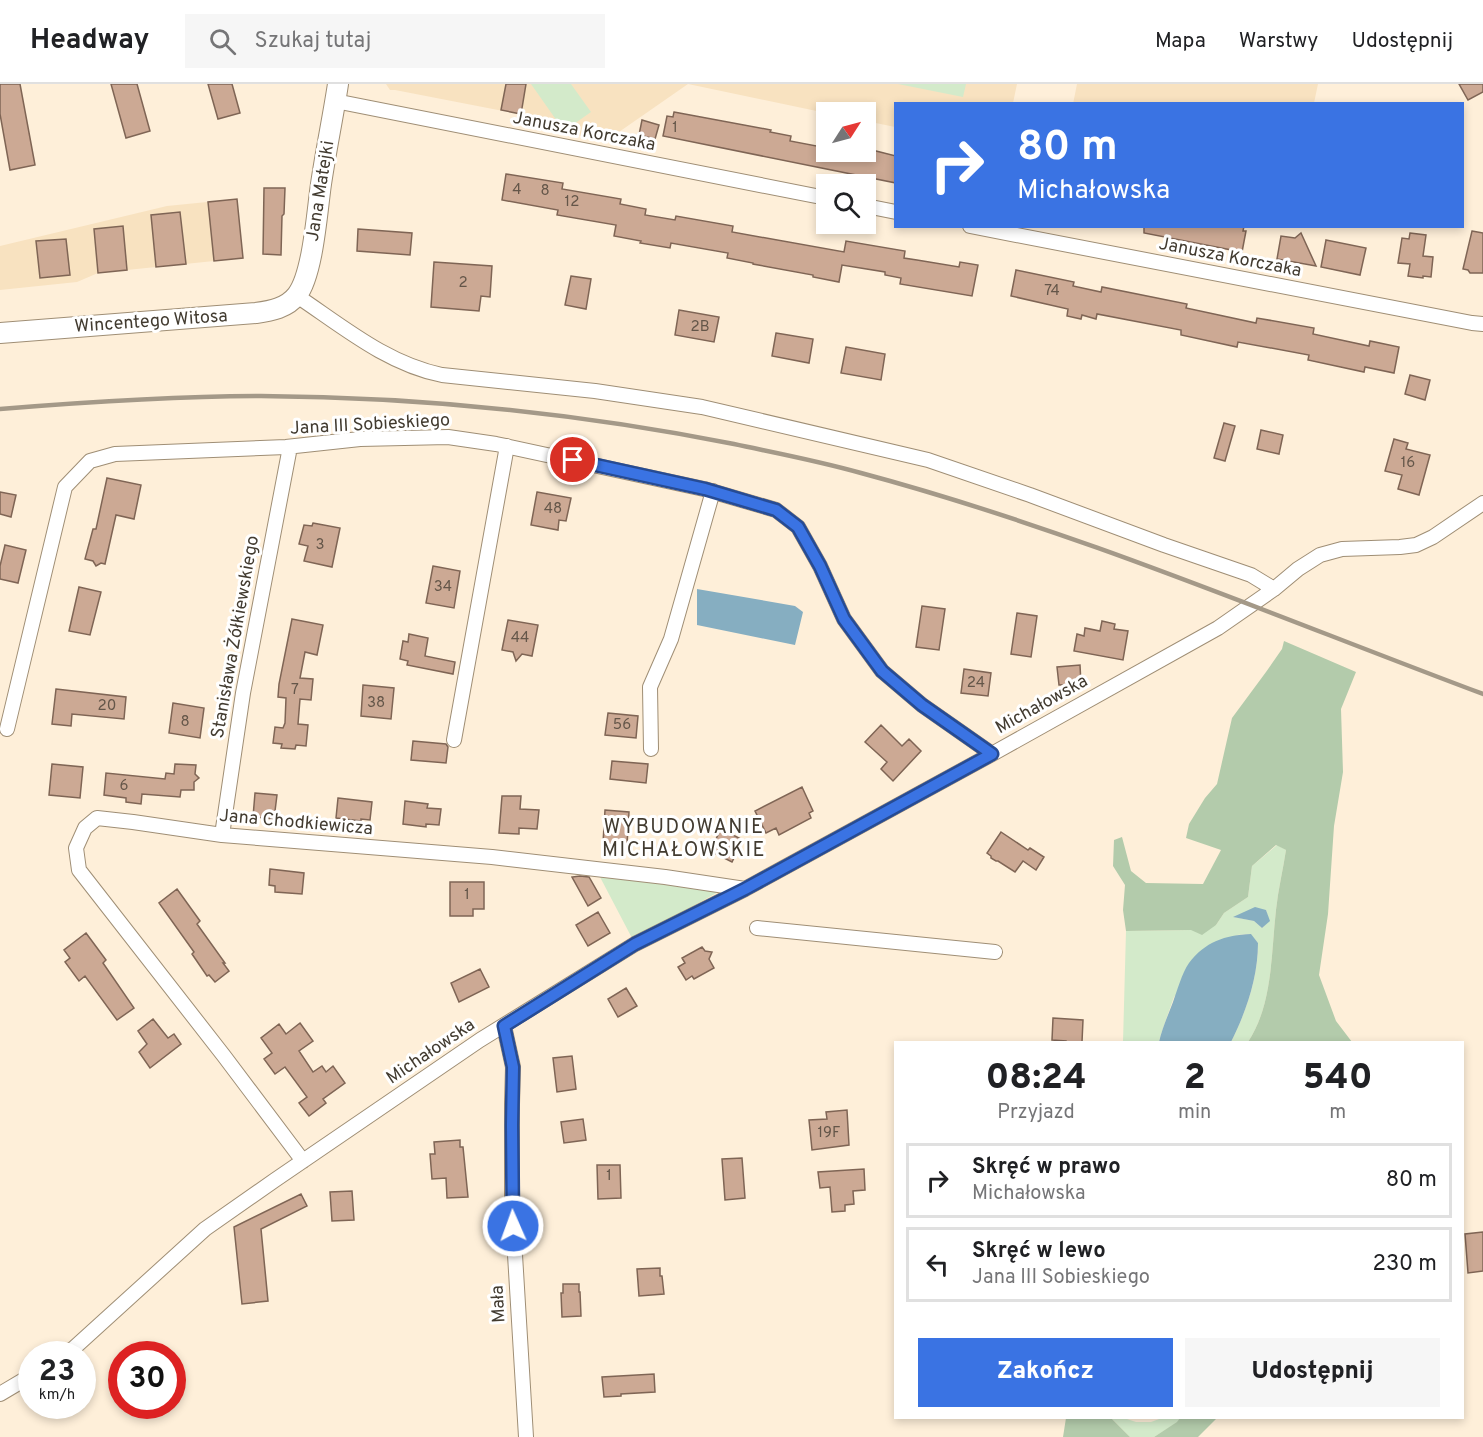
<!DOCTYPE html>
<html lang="pl">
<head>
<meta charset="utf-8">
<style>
	:root { --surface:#fff; --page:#f6f6f6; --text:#202124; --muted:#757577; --line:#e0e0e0; --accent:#3a73e3 }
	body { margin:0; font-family:Overpass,sans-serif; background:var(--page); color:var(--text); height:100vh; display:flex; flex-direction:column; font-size:22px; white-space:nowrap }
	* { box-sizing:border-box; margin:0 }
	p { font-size:20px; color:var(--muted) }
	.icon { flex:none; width:33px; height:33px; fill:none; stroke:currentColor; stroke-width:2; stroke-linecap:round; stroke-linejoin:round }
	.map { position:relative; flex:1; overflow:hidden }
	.side { position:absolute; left:894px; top:957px; width:570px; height:378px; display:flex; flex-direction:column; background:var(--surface); border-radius:0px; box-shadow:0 3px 9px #0003 }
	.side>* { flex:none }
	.guide { position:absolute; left:894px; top:18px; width:570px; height:126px; border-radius:0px; box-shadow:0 3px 9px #0003; background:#3a73e3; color:#fff; overflow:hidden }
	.needle { width:39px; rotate:54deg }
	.fabs { position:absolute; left:816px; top:18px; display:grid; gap:12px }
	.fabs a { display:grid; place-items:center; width:60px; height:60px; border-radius:0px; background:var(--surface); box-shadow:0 3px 9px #0003; font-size:30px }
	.speed { position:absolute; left:18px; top:1257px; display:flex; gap:12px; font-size:30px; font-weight:700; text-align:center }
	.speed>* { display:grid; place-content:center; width:78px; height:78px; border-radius:50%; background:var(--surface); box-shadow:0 3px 9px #0003; line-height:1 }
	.speed small { font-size:15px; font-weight:400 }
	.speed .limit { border:9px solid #d22; background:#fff; color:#111 }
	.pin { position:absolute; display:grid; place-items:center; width:51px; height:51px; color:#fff; margin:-26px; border:3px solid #fff; border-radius:50%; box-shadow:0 2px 6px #0007 }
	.me { position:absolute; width:66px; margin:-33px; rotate:358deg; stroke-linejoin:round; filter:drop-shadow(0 0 4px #0008) }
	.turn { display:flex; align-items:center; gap:21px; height:126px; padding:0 24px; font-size:27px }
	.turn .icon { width:78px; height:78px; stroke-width:2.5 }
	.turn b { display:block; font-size:42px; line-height:51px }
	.eta { display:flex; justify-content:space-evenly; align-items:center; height:102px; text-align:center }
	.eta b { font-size:36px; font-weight:800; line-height:42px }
	.cta { display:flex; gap:12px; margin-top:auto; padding:12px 24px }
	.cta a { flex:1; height:69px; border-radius:0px; background:var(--accent); color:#fff; font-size:24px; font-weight:800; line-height:69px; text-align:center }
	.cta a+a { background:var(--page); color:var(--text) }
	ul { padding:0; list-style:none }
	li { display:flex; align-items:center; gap:18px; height:75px; margin:0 12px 9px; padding:0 12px; border:3px solid var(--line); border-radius:0px }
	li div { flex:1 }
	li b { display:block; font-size:22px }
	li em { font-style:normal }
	header { display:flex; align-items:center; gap:36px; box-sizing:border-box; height:84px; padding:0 30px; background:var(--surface); border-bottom:2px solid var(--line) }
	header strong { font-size:28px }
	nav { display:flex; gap:33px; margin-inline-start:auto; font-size:21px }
	.search { width:420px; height:54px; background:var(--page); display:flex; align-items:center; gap:15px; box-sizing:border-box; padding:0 21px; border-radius:0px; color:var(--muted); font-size:22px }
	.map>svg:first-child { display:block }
	.built { fill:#f8e2c0 }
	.green { fill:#d3eaca; fill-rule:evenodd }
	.forest { fill:#b3cbab }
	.water { fill:#86aec1 }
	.building { fill:#cca994; stroke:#7f6555; stroke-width:1.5 }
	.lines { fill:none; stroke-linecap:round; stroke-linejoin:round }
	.street-casing { stroke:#9f8e75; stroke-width:16 }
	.secondary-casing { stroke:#9f8e75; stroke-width:22 }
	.street { stroke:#fff; stroke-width:14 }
	.secondary { stroke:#fff; stroke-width:20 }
	.rail { stroke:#a49988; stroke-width:4.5 }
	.route-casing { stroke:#264b94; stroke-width:15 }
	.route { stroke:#3a73e3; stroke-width:10 }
	.labels { text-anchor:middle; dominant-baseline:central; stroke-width:6; stroke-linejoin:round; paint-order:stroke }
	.number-label { font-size:15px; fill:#645649 }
	.street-label { font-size:18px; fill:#423b30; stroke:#fff }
	.neighbourhood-label { font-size:20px; letter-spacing:1.5px; fill:#423b30; stroke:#fff }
</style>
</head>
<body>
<header>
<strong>Headway</strong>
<div class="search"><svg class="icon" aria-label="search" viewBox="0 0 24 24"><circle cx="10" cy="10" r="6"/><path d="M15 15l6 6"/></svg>Szukaj tutaj</div>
<nav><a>Mapa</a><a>Warstwy</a><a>Udostępnij</a></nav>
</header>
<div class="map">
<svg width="1483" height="1353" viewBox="0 0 1483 1353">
	<rect width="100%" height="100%" fill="#feefd9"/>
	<path class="built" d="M386,0H1017L1013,19L896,20L895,43L866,37V28L826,29L688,0L606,57L534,43L523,29L498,26L395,6H390Z
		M1077,0H1318L1314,19L1073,20Z
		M237,115L243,174L98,189L77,198L0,206V162L167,122Z"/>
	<path class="green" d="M531,0H571L591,28L564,47Z
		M898,0H966L963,13Z
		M1277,761L1286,766C1283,786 1278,806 1276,826C1271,870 1273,920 1248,958H1231C1246,928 1258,894 1258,859L1250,850L1237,851L1174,913L1161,950L1159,958H1123L1126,847L1191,846L1216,841L1224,829L1248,813L1252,782ZM1266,826L1269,837L1262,844L1254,837L1234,833Z
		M600,793L720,807L633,856Z
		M1111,1334H1124L1136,1338H1151L1162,1334H1180L1178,1338L1154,1353H1130Z"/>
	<path class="forest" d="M1284,557L1356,588L1341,625L1343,688L1334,742L1328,830L1319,891L1336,937L1352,958H1248C1273,920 1271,870 1276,826C1278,806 1283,786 1286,766L1276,761L1252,782L1248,813L1224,829L1216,841L1202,851L1191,846L1126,847L1123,826L1125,801L1113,782L1114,756L1122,753L1131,787L1146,799L1203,800L1221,766L1186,754L1189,740L1205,714L1217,700L1232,634L1266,588L1282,565Z
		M1066,1334H1111L1130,1353H1063Z
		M1180,1334H1217L1198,1353H1154L1177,1338Z"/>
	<path class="water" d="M697,505L795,522L803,528L795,561L697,541Z
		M1255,823L1266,826L1270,837L1262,844L1254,837L1233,833Z
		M1251,850L1258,859C1258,894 1246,928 1231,958H1159C1162,945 1168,931 1173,918C1177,907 1182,889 1189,879C1205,858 1225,851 1251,850Z"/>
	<path class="building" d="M0,0H20L35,81L10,86L0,30Z
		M111,0H137L150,47L126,54Z
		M208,0H232L240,29L218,35Z
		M506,0H526L521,30L501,26Z
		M1459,0H1483V8L1468,16Z
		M674,28L771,46L770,48L791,52L790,57L822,63L821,68H867L868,65L896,72V99L663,52L667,32L673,33Z
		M642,36L659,41L655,55L639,51Z
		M506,90L563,99L562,105L621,115L620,120L646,125L645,131L675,136L676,132L733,142L732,148L844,168L846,157L905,167L904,174L917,176L959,183L960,178L978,181L972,212L900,200L901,194L885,191V188L842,181L839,198L813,193V191L753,180V179L727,174L728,169L671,159L670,164L640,159L641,157L614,152L616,141L557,131L558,126L502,116Z
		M264,104H285L284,130L282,132L281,171L263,170Z
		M237,115L243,174L214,177L208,118Z
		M180,128L186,180L156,183L151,131Z
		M123,142L127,186L98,189L94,145Z
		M1144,142H1244L1243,147H1246L1242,168L1144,149Z
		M358,145L412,149L410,171L357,167Z
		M1472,147L1483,149V189H1470L1468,186L1463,185Z
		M1301,149L1316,182L1277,175L1281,152L1295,154Z
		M1410,149L1426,151L1423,172L1433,173L1431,193L1423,192V194L1408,192L1410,180L1398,179L1402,154L1409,155Z
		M66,155L70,191L40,194L36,157Z
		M1326,156L1366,164L1360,191L1321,183Z
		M434,178L492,182L490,213L481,212L479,227L431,223Z
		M1016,186L1074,198L1073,202L1101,208L1102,203L1187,220L1186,224L1256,239L1257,234L1314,244L1313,250L1369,262L1370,257L1399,263L1394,289L1365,283L1364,288L1308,276L1309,271L1238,258L1237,263L1181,251V246L1097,230L1096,235L1082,231L1081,235L1067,232L1068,225L1011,212Z
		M571,192L591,195L586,225L565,221Z
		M679,226L719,233L714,258L675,251Z
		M776,249L813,255L809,279L772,272Z
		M846,263L885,270L881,296L841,289Z
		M1410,291L1430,296L1425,316L1405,310Z
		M1224,339L1235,342L1225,377L1214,374Z
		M1261,346L1283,351L1279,370L1257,365Z
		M1394,355L1408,359L1406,365L1430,371L1419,411L1398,405L1402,391L1385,387Z
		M107,394L141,401L134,435L116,431L105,480L101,479L96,482L93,477L85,475L93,445H96Z
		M0,408L16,411L11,433L0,430Z
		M537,408L571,414L566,437L559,436L558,446L531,441Z
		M313,439L340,444L332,483L304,477L308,462L299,460L304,441L312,442Z
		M5,461L26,466L18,499L0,495V482Z
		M433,482L460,487L454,524L426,519Z
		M79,503L101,508L90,551L69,547Z
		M922,522L945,525L939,566L916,563Z
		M1017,529L1037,532L1031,573L1011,570Z
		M292,535L323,541L317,571L305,568L300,594L313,595L311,616L300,615L298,640L308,641L306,662L296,661L295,665L281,664L282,660L273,659L275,643L283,644L285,639L286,614L278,613L279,600Z
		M508,536L538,541L532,572L522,570L516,577L513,568L502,566Z
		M1102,537L1115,540L1114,545L1128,547L1123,576L1074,567L1077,550L1084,552L1085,544L1100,547Z
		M409,550L428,554L425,572L455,578L453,590L407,581L408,577L400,575L403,557L408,558Z
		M1080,581L1081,600L1059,601L1057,583Z
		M964,585L991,589L988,612L961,609Z
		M363,601L394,604L391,635L361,632Z
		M56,605L126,613L124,635L72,630L71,642L52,640Z
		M173,619L204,624L200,654L169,649Z
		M608,629L638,632L636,654L605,651Z
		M881,641L902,662L909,655L921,667L893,697L881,685L887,678L865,658Z
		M413,657L446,660L448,663L446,679L411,676Z
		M612,677L648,680L646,699L610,695Z
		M52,680L83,683L80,714L49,711Z
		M175,680L196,681L195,690L199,694L194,698V706H181L180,713L142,710L141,720L126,718V714L104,711L106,689L165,695L166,689L174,690Z
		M802,703L813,727L809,729L811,734L779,751L776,744L766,749L755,727Z
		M255,709L277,711L274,735L253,733Z
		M502,712H521L520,725L539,726L537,745L519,744V750L499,749Z
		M338,714L372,718L370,736L361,735V737L336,734Z
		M405,717L428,720L427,724L441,725L439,741L426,740V743L403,740Z
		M605,726L629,728L627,761L603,759Z
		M721,745L743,756L732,778L710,767Z
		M1001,748L1028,766L1030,764L1044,773L1036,786L1023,777L1015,788L998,777H996L991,774V772L987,769Z
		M270,785L304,789L302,810L275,808V802L269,801Z
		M580,792L589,793L601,814L588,822L572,793Z
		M450,798H484V825H473V832H450Z
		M177,805L200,837L197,840L225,879H223L229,887L215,898L209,891L207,892L192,870L194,868L159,819Z
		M598,828L610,849L588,862L576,841Z
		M86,849L106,876L103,879L134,924L117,936L85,892L79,897L65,878L70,874L64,866Z
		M702,863L705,867L712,868L709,875L714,884L694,895L692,892L686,896L678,883L685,879L682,874Z
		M480,885L489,903L459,918L451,899Z
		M626,904L637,922L618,933L608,915Z
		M1053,934L1083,936L1082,958H1066V957L1052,956Z
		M153,935L168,954L174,950L181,960L150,984L139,968L147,960L138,947Z
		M300,939L313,957L299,967L313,988L322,982L326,988L333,982L345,999L323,1015L326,1019L309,1032L299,1019L307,1013L285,983L275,990L264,975L272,969L261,954L279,940L286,950Z
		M572,972L576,1005L557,1008L553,974Z
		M847,1026L849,1061L812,1066L809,1036L827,1035L826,1028Z
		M583,1035L586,1056L564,1059L561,1038Z
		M460,1056V1063H463L468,1113L447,1114L446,1094L432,1095L430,1070H435L434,1058Z
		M742,1074L745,1114L725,1116L722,1075Z
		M597,1081H620L621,1114L598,1115Z
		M864,1085L865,1106L853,1107L854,1120L845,1121V1127L832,1128L830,1103L820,1104L818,1088Z
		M352,1107L354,1136L332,1137L330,1108Z
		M301,1110L307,1122L261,1145L268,1217L242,1220L234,1143Z
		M1483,1148V1187L1468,1189L1465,1150Z
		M660,1184V1192H662L664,1210L639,1212L637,1185Z
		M563,1200H579V1208H580L581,1232L562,1233L561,1209H563Z
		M654,1290L655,1308L621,1310V1312L604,1313L602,1293Z"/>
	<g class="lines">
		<g class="street-casing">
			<path id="street" d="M335,17L826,114
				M866,122L896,128
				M970,142L1472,239L1483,240
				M297,212C342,242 387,280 442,291L595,307L702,323L928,376L1030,411L1164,461L1251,491L1274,505
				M7,645L65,403L90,377L115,370L286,363L360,355L448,353L496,360L704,405L776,426L798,443L820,482L844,535L882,587L922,621L992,670
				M454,656L507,362
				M651,665L650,603L671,555L713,407
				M222,751L243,609L290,363
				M757,844L995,868
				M504,942L513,983L512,1020V1121L526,1353
				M303,1077L224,972L79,786L76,764L85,744L97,734L133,738L222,751L492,773L665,793L745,805
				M64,1270L74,1264L205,1145L275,1096L480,956L635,860L745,805L992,670L1218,544L1274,505L1298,485L1320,471L1342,465L1400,463L1416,461L1433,453L1483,419
				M0,1310L32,1291"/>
		</g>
		<g class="secondary-casing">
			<path id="secondary" d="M0,249L256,229C271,227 287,224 297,211C313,190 317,128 321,100C326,66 333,33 338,0"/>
		</g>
		<use href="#street" class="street"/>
		<use href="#secondary" class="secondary"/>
		<path class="rail" d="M0,325C86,318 174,312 261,312C420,313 578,329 734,360C776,369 819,377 861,389C1074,446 1277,533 1483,610"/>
	</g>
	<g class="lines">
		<g class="route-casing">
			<path id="route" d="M513,1142L512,1041L513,983L504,942L635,860L745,805L992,670L922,621L882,587L844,535L820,482L798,443L776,426L705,405L573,376"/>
		</g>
		<use href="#route" class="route"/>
	</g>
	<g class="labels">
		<g class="number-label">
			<text x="675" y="44">1</text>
			<text x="517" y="106">4</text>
			<text x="545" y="107">8</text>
			<text x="572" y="118">12</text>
			<text x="463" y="199">2</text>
			<text x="1052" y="207">74</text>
			<text x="700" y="243">2B</text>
			<text x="1408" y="379">16</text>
			<text x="553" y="425">48</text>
			<text x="320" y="461">3</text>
			<text x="443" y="503">34</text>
			<text x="520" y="554">44</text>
			<text x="976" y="599">24</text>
			<text x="295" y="606">7</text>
			<text x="376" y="619">38</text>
			<text x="107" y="622">20</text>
			<text x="185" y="638">8</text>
			<text x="622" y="641">56</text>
			<text x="124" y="702">6</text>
			<text x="467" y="811">1</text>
			<text x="829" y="1049">19F</text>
			<text x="609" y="1092">1</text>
		</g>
		<g class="street-label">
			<text transform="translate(584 48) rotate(11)">Janusza Korczaka</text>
			<text transform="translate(321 107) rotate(-81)">Jana Matejki</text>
			<text transform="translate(1230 174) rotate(11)">Janusza Korczaka</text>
			<text transform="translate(151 238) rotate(-4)">Wincentego Witosa</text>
			<text transform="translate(370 341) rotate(-3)">Jana III Sobieskiego</text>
			<text transform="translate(236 553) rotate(-80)">Stanisława Żółkiewskiego</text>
			<text transform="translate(1042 621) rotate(-29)">Michałowska</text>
			<text transform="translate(296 739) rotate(5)">Jana Chodkiewicza</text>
			<text transform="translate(431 968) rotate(-34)">Michałowska</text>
			<text transform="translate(499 1220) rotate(-93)">Mała</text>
		</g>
		<g class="neighbourhood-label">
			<text x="684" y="744">WYBUDOWANIE<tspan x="684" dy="23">MICHAŁOWSKIE</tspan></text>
		</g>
	</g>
</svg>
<div class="fabs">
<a><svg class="needle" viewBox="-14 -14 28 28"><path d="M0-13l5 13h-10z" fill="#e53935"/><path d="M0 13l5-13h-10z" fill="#757577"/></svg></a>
<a><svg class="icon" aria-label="search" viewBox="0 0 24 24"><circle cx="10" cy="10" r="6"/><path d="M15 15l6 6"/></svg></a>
</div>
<div class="speed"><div>23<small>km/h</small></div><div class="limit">30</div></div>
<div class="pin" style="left:573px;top:376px;background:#d93025"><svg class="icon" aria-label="arrive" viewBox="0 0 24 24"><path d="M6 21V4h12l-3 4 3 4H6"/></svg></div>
<svg class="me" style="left:513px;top:1142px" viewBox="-20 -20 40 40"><circle r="17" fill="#3a73e3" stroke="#fff" stroke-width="3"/><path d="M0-11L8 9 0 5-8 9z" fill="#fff"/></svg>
<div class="guide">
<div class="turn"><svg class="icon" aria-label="right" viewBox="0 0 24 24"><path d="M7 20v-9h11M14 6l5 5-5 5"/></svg><div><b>80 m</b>Michałowska</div></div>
</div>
<section class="side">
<div class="eta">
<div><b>08:24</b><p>Przyjazd</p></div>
<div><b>2</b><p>min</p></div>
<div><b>540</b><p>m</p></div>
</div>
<ul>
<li><svg class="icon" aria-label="right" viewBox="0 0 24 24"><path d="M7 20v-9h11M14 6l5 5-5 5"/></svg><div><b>Skręć w prawo</b><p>Michałowska</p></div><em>80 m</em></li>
<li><svg class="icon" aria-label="left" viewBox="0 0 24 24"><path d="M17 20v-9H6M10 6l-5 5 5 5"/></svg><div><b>Skręć w lewo</b><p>Jana III Sobieskiego</p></div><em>230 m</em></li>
</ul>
<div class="cta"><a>Zakończ</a><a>Udostępnij</a></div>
</section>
</div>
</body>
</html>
